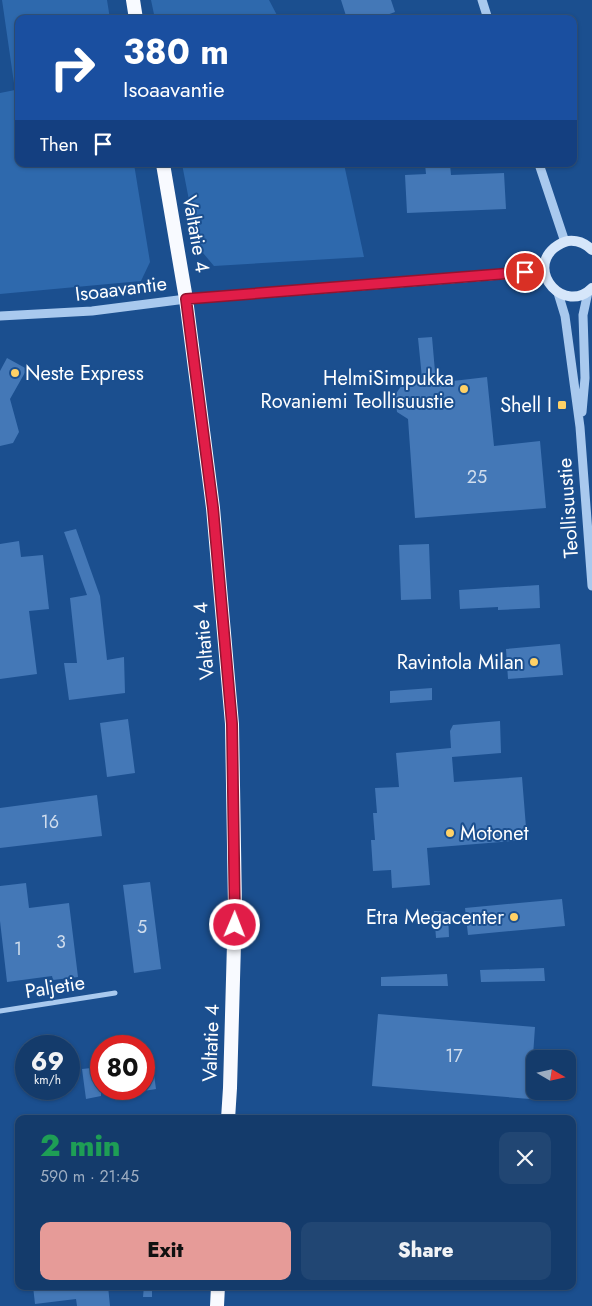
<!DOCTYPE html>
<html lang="en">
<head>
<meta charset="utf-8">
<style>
	:root { --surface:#143b6b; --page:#214673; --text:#f1f3f6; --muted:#9dadc1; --line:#33557e; --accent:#e69b98 }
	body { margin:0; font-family:Jost,sans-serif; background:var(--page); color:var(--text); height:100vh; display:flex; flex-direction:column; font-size:19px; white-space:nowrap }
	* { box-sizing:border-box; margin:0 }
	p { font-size:16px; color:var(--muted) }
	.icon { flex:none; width:28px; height:28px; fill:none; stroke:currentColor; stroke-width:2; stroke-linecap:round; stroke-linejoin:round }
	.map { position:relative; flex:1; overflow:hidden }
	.details { position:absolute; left:15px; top:1115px; width:561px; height:175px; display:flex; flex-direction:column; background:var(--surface); border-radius:10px; box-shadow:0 1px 4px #0004,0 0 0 1px var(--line) }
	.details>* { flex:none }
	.guide { position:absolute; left:15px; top:15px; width:562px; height:152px; border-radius:10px; box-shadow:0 1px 4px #0004,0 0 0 1px var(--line); background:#1a4fa0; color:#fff; overflow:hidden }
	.needle { width:32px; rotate:99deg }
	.buttons { position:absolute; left:526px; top:1050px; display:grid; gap:10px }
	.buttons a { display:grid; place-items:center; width:50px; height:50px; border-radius:10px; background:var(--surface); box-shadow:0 1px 4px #0004,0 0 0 1px var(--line); font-size:25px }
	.speed { position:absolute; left:15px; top:1035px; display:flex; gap:10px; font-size:25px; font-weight:700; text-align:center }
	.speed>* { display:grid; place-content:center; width:65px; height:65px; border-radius:50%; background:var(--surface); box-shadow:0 1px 4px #0004,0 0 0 1px var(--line); line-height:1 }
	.speed small { font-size:12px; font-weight:400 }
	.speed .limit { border:8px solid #d22; background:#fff; color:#111 }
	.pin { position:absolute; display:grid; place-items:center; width:42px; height:42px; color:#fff; margin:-21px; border:2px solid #fff; border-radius:50%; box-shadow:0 1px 5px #0007 }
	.me { position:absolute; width:55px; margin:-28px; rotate:1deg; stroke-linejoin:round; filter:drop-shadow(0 0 4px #0008) }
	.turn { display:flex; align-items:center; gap:18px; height:105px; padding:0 25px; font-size:22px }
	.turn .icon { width:65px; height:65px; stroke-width:2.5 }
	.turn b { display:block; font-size:35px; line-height:42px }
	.then { display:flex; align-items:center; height:48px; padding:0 25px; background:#0003; gap:10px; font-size:19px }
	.round { display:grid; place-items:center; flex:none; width:52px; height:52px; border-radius:10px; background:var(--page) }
	.overview { display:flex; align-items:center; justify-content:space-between; height:85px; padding:0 25px }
	h1 { font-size:30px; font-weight:800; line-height:38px; color:#1e9e55 }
	.button { display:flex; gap:10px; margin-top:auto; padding:10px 25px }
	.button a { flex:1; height:58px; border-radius:10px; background:var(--accent); color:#111; font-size:20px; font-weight:800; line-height:58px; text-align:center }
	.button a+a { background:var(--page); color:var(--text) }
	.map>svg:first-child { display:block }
	.green { fill:#2e69ad }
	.building { fill:#4478b7 }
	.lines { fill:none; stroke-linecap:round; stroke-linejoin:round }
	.minor { stroke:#a9c9ee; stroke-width:5 }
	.tertiary { stroke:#a9c9ee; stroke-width:9 }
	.secondary { stroke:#d6e6fa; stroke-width:10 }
	.trunk { stroke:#f8faff; stroke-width:14 }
	.route-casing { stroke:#92132f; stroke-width:12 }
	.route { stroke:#e11d48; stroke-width:9 }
	.poi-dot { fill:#ffd166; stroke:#1b4f8f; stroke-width:2 }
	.labels { text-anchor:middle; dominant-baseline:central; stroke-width:4; stroke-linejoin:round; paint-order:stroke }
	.number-label { font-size:18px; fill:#d0dded }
	.street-label { font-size:20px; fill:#fff; stroke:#1b4f8f }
	.poi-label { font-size:20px; fill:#fff; stroke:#1b4f8f; text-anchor:end }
</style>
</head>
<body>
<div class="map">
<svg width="592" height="1306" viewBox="0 0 592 1306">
	<rect width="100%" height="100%" fill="#1b4f8f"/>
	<path class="green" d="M2,0H107L110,19H19V164H134L150,262L141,281L0,294V93L15,90Z
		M151,0H269L279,19H155Z
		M182,164H344L364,257L214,266L198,247Z"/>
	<path class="building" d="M341,0H391L395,12L376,19H347Z
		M425,164H450L451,175L504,173L506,209L407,213L405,175L426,174Z
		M432,337L436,383L487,377L494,446L540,441L546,508L415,518L408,419L397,412L395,395L404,382L422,378L418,338Z
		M7,358L27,369L10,399L19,432L13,443L0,446V371Z
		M76,529L100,596L107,660L124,657L125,693L69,700L64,663H77L70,598L87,595L64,532Z
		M19,541L21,557L43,555L49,609L29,611L37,674L0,679V544Z
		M429,544L431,599L401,600L399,545Z
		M539,585L540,608L498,610V607L460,609L459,590Z
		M560,644L563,675L508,679L506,649Z
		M432,688V700L390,703V691Z
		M128,719L135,773L107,777L100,723Z
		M500,721L501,753L452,757L454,782L522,777L527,840L427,848L430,885L392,888L391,870L373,871L371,840H375L373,813H377L375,788L399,787L396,753L451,748L450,731L453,725Z
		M97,795L102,836L0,848V808Z
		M150,882L161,969L134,973L123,885Z
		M26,883L29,908L69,903L78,977L53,980L52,976L7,982L0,921V886Z
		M562,899L565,926L468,935L465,908Z
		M434,911L448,912L449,937L436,938Z
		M544,968L545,981L481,982L480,970Z
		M447,974L448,986H381V977Z
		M378,1014L535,1027L530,1099L372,1086Z
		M152,1060L156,1089L144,1091V1061Z
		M101,1067V1096L86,1099L82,1069Z
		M33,1286H108L110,1306H77L76,1299L35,1304Z
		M144,1286H152V1297H143Z"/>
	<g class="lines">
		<path class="minor" d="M0,1011L115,993"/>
		<path class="tertiary" d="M482,0L488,19
			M539,164L565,242
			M558,293L565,316L580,427L592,586
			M0,316L92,311L186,299
			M582,412L585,378L583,315L588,292"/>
		<path class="secondary" d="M592,250C585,243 577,240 568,241C562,242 558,245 554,248C526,272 565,315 592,288
			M186,299L544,271"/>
		<path class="trunk" d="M133,0L136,19
			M163,164L186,299L213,508L232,724L235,907L230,1088L228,1119
			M217,1306L218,1286"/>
	</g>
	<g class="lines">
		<g class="route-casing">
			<path id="route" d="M235,925L232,724L213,508L186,299L525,272"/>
		</g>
		<use href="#route" class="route"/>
	</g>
	<g class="poi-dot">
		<circle cx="15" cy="373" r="5"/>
		<circle cx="464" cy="389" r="5"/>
		<rect x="557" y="400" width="10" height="10" rx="2.5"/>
		<circle cx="534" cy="662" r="5"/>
		<circle cx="450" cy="833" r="5"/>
		<circle cx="514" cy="917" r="5"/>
	</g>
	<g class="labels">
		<g class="number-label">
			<text x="477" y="477">25</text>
			<text x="50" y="822">16</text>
			<text x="142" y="927">5</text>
			<text x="61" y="942">3</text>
			<text x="18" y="949">1</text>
			<text x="454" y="1056">17</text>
		</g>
		<g class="street-label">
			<text transform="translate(196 234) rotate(80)">Valtatie 4</text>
			<text transform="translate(121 289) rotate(-7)">Isoaavantie</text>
			<text transform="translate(568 508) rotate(-94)">Teollisuustie</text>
			<text transform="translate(204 641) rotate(-95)">Valtatie 4</text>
			<text transform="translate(55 987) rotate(-9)">Paljetie</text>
			<text transform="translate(211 1043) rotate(-88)">Valtatie 4</text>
		</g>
		<g class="poi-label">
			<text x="25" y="373" text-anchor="start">Neste Express</text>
			<text x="454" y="378">HelmiSimpukka<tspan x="454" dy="23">Rovaniemi Teollisuustie</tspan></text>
			<text x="552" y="405">Shell I</text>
			<text x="524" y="662">Ravintola Milan</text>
			<text x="460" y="833" text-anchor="start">Motonet</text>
			<text x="504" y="917">Etra Megacenter</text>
		</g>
	</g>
</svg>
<div class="buttons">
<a><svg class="needle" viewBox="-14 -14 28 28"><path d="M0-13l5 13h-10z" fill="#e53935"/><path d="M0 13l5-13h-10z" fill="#9dadc1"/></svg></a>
</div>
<div class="speed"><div>69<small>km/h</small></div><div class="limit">80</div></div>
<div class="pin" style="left:525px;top:272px;background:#d93025"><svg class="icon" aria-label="arrive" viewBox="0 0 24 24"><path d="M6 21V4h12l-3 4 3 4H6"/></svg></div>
<svg class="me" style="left:235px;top:925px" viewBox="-20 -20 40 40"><circle r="17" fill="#e11d48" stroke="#fff" stroke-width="3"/><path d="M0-11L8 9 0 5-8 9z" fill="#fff"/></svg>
<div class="guide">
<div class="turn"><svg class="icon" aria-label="right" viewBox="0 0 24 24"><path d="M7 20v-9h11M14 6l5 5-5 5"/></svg><div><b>380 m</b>Isoaavantie</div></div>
<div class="then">Then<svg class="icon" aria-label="arrive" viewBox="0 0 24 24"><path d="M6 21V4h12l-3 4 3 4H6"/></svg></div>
</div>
<section class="details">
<div class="overview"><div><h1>2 min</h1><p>590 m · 21:45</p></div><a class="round"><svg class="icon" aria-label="close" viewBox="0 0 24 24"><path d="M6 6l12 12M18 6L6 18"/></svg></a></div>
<div class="button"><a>Exit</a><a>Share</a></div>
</section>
</div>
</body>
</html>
